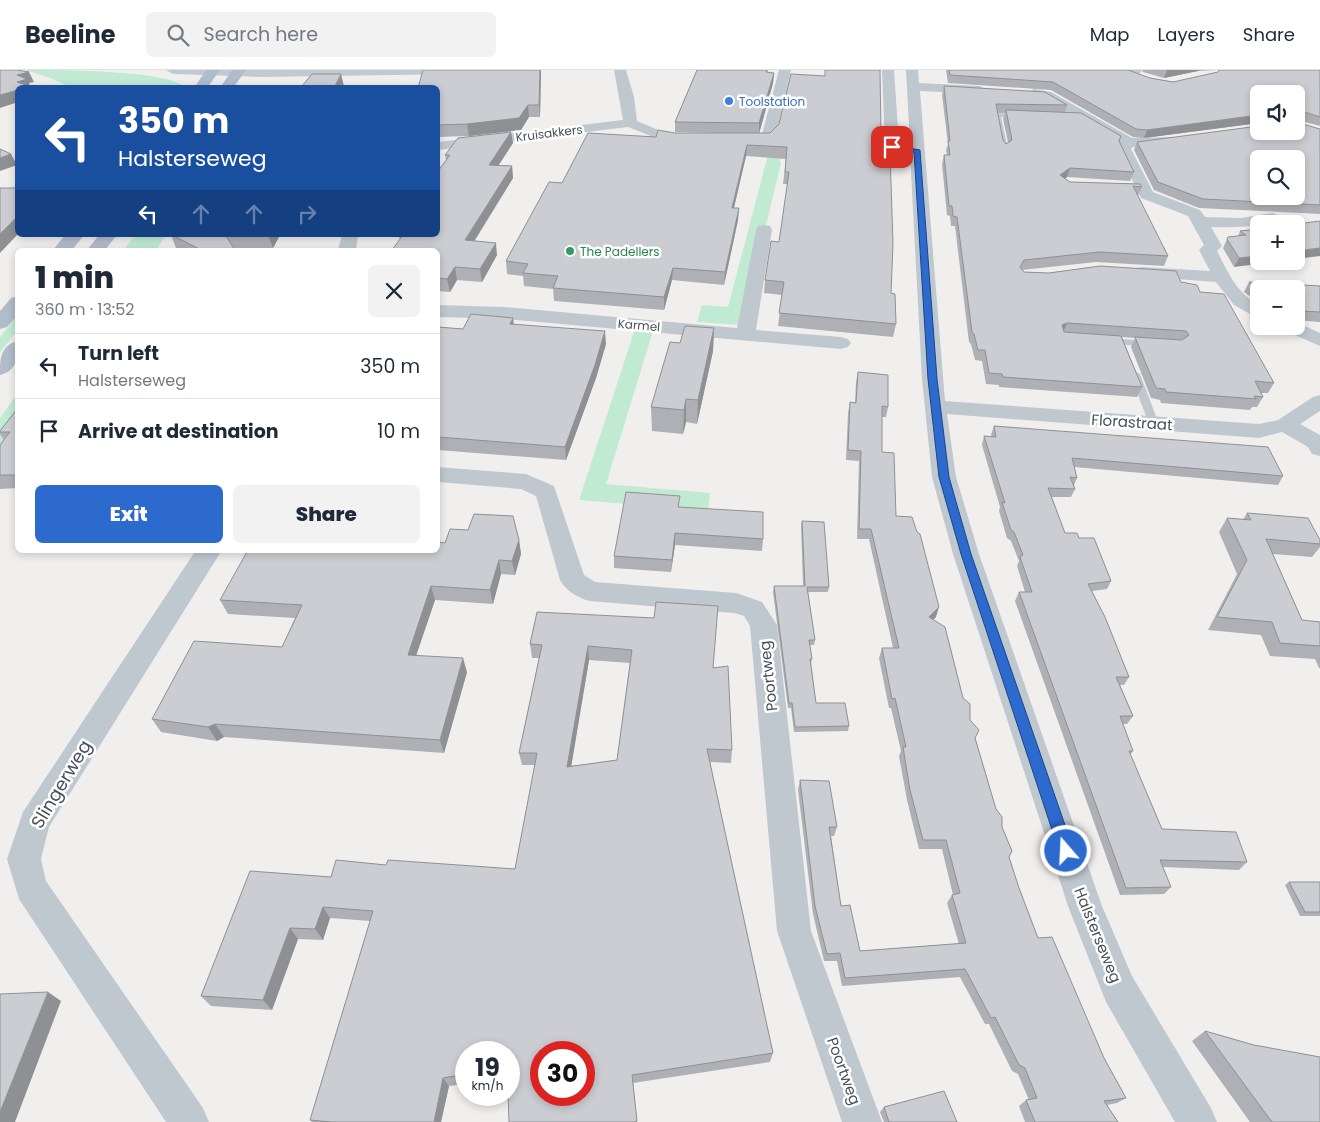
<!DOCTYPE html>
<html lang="en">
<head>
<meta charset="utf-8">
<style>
	:root { --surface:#fff; --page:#f2f2f3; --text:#1f2937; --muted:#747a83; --line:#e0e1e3; --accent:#2c6ace }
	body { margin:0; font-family:Poppins,sans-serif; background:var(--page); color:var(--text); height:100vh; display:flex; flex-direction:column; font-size:19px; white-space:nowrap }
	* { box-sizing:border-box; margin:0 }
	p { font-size:16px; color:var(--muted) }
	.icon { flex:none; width:28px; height:28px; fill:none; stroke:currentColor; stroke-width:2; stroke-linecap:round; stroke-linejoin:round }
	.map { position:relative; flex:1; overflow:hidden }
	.sheet { position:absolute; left:15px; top:178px; width:425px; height:305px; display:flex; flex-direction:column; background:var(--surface); border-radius:8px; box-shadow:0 2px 8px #0003 }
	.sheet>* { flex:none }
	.hud { position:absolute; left:15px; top:15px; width:425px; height:152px; border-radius:8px; box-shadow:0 2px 8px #0003; background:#1a4fa0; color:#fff; overflow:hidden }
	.tools { position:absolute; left:1250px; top:15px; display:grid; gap:10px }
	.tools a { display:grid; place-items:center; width:55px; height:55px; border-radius:8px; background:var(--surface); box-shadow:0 2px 8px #0003; font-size:25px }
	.speed { position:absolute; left:455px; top:971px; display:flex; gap:10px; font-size:25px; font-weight:700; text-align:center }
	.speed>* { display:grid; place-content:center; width:65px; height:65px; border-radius:50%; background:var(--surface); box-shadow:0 2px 8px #0003; line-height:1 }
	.speed small { font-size:12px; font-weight:400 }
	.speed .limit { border:8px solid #d22; background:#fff; color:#111 }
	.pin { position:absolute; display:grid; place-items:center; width:42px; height:42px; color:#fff; margin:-21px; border-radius:10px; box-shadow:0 2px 8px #0006 }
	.me { position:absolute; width:55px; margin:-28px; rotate:341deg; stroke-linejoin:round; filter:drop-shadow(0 0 4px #0008) }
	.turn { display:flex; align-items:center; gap:18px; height:105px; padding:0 20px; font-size:22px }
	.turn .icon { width:65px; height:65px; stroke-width:2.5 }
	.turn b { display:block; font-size:35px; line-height:42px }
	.lanes { display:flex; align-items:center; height:48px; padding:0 20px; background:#0003; justify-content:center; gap:25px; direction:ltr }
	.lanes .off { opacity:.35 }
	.round { display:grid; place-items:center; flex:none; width:52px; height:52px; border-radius:8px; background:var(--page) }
	.summary { display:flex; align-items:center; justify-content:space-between; height:85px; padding:0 20px }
	h1 { font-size:30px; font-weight:800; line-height:38px }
	.primary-button { display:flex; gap:10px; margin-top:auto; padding:10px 20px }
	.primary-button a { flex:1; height:58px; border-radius:8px; background:var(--accent); color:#fff; font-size:20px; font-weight:800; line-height:58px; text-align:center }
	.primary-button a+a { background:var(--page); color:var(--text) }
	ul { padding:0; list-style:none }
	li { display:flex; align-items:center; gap:15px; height:65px; padding:0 20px; border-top:1px solid var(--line) }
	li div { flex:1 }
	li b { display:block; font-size:19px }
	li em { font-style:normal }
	header { display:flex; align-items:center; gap:30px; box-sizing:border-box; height:70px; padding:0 25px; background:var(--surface); border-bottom:1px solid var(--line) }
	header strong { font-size:24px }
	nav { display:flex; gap:28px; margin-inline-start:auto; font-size:18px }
	.search { width:350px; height:45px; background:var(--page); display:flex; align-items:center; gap:12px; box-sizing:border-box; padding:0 18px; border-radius:8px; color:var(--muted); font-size:19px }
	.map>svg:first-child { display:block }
	.green { fill:#c1ead3 }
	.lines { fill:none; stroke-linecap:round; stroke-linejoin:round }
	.lane { fill:#c0c8cf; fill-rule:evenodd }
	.street { fill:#c0c8cf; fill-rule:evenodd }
	.secondary { fill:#c1c9d3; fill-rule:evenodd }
	.primary { fill:#b1bcca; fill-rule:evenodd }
	.wall { fill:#afb0b5; fill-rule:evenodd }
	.shaded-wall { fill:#8f9093 }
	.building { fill:#cccdd2; stroke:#8f9093; fill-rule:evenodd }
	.route { fill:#2c6ace; stroke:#1d4586 }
	.shop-dot { fill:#3f7fe0; stroke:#fff; stroke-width:2 }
	.leisure-dot { fill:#2e9e5b; stroke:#fff; stroke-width:2 }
	.labels { text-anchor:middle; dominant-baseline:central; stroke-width:5; stroke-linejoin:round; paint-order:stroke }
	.far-shop-label { font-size:12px; fill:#366cbe; stroke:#fff; text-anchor:start }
	.far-street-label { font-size:12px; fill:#48515a; stroke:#fff }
	.far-leisure-label { font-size:12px; fill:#27864d; stroke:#fff; text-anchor:start }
	.street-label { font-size:15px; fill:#48515a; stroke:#fff }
	.near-street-label { font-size:18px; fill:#48515a; stroke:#fff }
</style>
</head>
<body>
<header>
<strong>Beeline</strong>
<div class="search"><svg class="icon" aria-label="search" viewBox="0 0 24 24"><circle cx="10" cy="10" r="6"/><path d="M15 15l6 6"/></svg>Search here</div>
<nav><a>Map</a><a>Layers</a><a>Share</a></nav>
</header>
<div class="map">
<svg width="1320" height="1052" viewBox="0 0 1320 1052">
	<rect width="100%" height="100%" fill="#f1efee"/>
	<path class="green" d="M25,0C57,0 159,0 182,15V18L70,17L48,7Z
		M770,77L775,78L781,93L742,255L697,252L702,235L728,237Z
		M135,165H166L156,180H124Z
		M17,246V261L0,282V267Z
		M635,259L653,261L606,414L710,423L708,441L579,430Z
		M17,324V356L0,380V348Z"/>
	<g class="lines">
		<path class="lane" d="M997,43L1020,44L1023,46L1020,48L1001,47L1008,79L1005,81L1002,79L994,45Z
			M1108,268L1150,271L1155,274L1150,277L1105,273V269Z
			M1135,301L1140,304L1159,354L1158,356H1150L1149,354L1130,304Z"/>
		<path class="street" d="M614,0H626L634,27L637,51L668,64L698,66L700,69L698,72H666L628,57L438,80V72L623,50Z
			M779,0H791L776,65L769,73L764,74L732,73L730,70L732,67L760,66L762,64Z
			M882,0H894L899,73L910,75L906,0H918L919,13L980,16L987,20L980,24L920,21L945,331L1259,354L1278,350L1313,327L1320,325V341L1300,354L1320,365V386L1312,384L1308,377L1282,362L1259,368L947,344L956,407L979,484L1102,836L1132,906L1211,1038L1217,1052H1175L1106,932L1068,836L953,484L932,407L922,309L910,84L887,80L885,77Z
			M1101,0H1142L1140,3L1125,7L1103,3Z
			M1034,19L1051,22L1132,68L1176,67L1178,70L1176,73L1133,77L1131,79L1153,122L1200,140L1205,147L1241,148L1272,143L1278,145L1280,148L1278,151C1256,157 1234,158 1211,157L1222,176L1217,181C1228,202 1237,224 1259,235V249L1234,235L1216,212L1136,206L1133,202L1136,198L1142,197L1210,201L1199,180L1204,175L1188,146L1141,128L1117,79L1120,74L1042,28L1029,26L1027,23Z
			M764,155L770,156L772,160L756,260L841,267L848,269L851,273L848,277L841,279L504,249L438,247V235L504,237L737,258L756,160L758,156Z
			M342,165H358L356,180H338Z
			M1296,252L1320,263V276L1283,260L1281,256H1296Z
			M438,397L526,404L554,416L584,505L595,512L736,523L762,532L777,555L811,861L882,1052H842L777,861L750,556L744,546L734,543L589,531C577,527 566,521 560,510L536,426L521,419L438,412Z
			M196,480H222L49,757L41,789L46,811L203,1038L209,1052H166L19,829L7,789L23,742Z"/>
		<path class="secondary" d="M166,0H468L461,4L261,7L173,4Z"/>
		<path class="primary" d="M206,0H220L207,18H194Z
			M232,0H246L233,18H220Z
			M65,165H84L72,180H53Z
			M99,165H117L105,180H87Z
			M18,226V245L7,257L0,259V241L11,228Z
			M18,271C18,286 18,301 0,305C0,290 0,275 18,271Z"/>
	</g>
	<path class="wall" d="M423,0H541L540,47H529L521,60L469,66L438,67V18Z
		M697,0H768L767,3H774L773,13L759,63L881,64L887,82L891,223L896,254L893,267L778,256L782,225L764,223L765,210L779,172L788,114H783L786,89L746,86L734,138H739L738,150L724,215L672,210L664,240L554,231L553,219L524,216L523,206L507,204L506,191L562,113L656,67L675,63H720L675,62V52Z
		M946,0H1128L1150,8L1173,12L1320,0V56L1298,50L1299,53L1320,59V144L1199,138L1154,120L1134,80L1137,72L1296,61L1259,24V53L1144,68L1133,67L1051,20L948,13Z
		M1142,0H1216L1198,1L1164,8L1143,2Z
		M944,16L1067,35L1065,42L1119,71L1134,102L1130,111L1067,107L1065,109L1070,112L1142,117L1138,126L1168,186L1164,196L1096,192L1022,200L1024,202L1181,212L1200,222L1274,313L1268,323H1261L1263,327L1257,337H1252L1250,340L1161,333L1160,330L1151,328L1131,277L1135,268L1122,267L1142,317L1137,327L999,317V315L986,314L982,291L975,290L971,274L969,272L955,156H951L950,146L947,145L942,94L944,85H947L946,80L948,74L942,25ZM997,43H1005L1003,49L1008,72L1006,74L1003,70Z
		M511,62L513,73L498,95L512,96L513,108L474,171L497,185L482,212L457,210L450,222L438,221V180L399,168L398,165H438L446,90L445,85Z
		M1259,159L1234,197L1223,178L1228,167L1238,166L1240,161Z
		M171,165H280L273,178L234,179L235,180H181L176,178Z
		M1249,212L1320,216V252L1296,250V219H1259V233L1244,222Z
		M513,248L514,255L606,274L596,308L566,390L438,380V257L463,259Z
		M714,258L713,281L697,354L686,352L683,364L652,361L651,337L680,273Z
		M858,302L888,337L886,347H882V382L896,446L936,547L933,550L963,628L970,650L996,739L1002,757L1009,787L1019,818L1038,868L1126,1028L1117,1033L1107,1035L1118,1052H1025L1019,1036L1026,1030H1029L1018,1004L1012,1001L989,954H985L960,907L842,916L837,891H824L813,844L798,720L800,710L837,757L834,766H831L841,836L860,881L959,874L947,833L952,825H953L942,779H919L907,730L899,686L901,681L891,638H889L879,588L882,578H893L869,469H857L859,391L846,390L848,343L850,332L855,333L856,312Z
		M18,338V418L0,419V375L4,370L0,364V361Z
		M994,356L1283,406L1278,415L1074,397L1077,408L1074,415L1075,419L1071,427H1052L1065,463L1079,468L1111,511L1107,519L1092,521L1129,607L1124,615H1120L1133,646L1127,654H1123L1133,681L1130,685L1162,759L1247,792L1239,800L1163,797L1171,817L1164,824L1120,825L1015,531L1019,522H1025L1017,496L1019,491L1011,471L1007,468L999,441L1000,437L982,375L984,366L992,367L991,365Z
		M679,437L763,469L762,481L675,475L671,502L614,498V486Z
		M1247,443L1320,470V477L1312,487L1273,484L1302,550L1320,552V598H1319L1315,589L1270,586L1261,565L1208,560L1237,504L1219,462L1227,448L1243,450Z
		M802,451L829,517L828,522H808L815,570L814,575H810L812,589L811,594L816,633L849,656L848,661L794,662L791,638H788L773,522L774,516H803L801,456Z
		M519,470L521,484L515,505L501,504L493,534L435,530L416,585L467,602L444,683L224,667L217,671L161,662L152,649L282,577L295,548L228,544L220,530L445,473Z
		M537,542L713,598L732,680L731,693L710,692L773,983L770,992L633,1013L637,1052H509V982H466V1014L449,1016L441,1052H312L310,1050L370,851L330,848L323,870L298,869L272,940L211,936L201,926L331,807L386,795L515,799L535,695H522L519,683L539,588H532L530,574ZM589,590L630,593L617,690L571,696Z
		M1289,812H1320V846H1300L1285,815Z
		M1205,961L1254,975L1320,1052H1250L1192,971Z
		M884,1037L957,1052H884L880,1042Z"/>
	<path class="shaded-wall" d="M540,0H541L540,47L539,35Z
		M1167,0H1199L1198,1L1164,8Z
		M29,2L34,12L29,13L31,18H20L17,12V5Z
		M774,3L773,13L759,64V53Z
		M341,4L344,16L343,18H334Z
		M18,20V32L0,38V25Z
		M528,35L529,47L521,60L469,66L467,54Z
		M1259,45V53L1144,68L1147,60Z
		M511,62L513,73L491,107L489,95Z
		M747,75L746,86L731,150L732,138Z
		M11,84L17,95L0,101V88Z
		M512,96L513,108L467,183L465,170Z
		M1070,98L1067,107L1057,115L1060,105Z
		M739,138L738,150L724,215L725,202Z
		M18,146V164L0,183V164Z
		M268,165H280L273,178Z
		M496,173L497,185L482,212L480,199Z
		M1320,178V186L1296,189V181Z
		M1259,186V191H1281L1234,197L1239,188Z
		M455,197L457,210L450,222L447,209Z
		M673,198L672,210L664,240V227Z
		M513,248L514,261L510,254Z
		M1067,253L1063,263L1062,255Z
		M714,258L713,281L697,354L698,330Z
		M605,261L606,274L596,308L566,390L565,377Z
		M686,329V352L683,364L684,340Z
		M675,463V475L671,502L672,490Z
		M519,470L521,484L515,505L512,491Z
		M499,490L501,504L493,534L490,520Z
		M431,516L435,530L412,598L408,585Z
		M939,537L936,547L925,557L929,547Z
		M588,576L589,590L569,710L567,697Z
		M463,588L467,602L444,683L440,670Z
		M215,654L224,667L217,671L208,657Z
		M323,837L330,848L323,870L315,859Z
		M290,858L298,869L272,940L263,930Z
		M48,922L61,931L15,1052H0V1042Z
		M443,1008L449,1016L441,1052H434Z"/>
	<path class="building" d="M0,0H17L29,2L17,5L27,9L17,12L29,16L24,18H18V20L0,25Z
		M423,0H540L539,35H528L519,48L467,54L438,55V18H418Z
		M697,0H767L766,2L774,3L759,53L675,52Z
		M825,0H880L881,64H884V70L889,71L887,82L890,83L893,174L891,223L895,224L896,254L779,243L784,212L765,210L771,171L779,172L789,102H785L787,77L747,75L732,138H739L725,202L673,198L664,227L553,218L558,206L523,203L528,194L506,191L549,112L562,113L588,63L656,67L658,60L675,63H770L779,54L791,4L825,6Z
		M949,0H1128L1150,8L1173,12L1218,2L1219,0H1320V47L1301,41L1298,43L1299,53L1320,59V135L1203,129L1158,112L1137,72L1259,56V61H1296V24H1259V45L1147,60L1136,59L1053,12L950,5ZM1259,89H1296V126H1259Z
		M312,4H341L334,18H256L257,16H302Z
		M944,16L1045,22L1067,35L996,34L1003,70L1006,74L1012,70L1006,40L1081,43L1121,66L1119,71L1134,102L1070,98L1060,105L1070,112L1140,114L1142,117L1133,116L1168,186L1100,182L1024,190L1020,197L1024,202L1049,203L1100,196L1176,201L1181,212L1197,215L1200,222L1224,224L1274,313L1255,311L1263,327L1254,326L1256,329L1166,322L1165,319L1156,318L1135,267L1182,270L1189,265L1186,261L1067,253L1062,255L1064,262L1121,266L1142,317L1003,307L1002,304L989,303L985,280H978L974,264L972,262L957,147L953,146L952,136H949L944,85H950L948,71H950Z
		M511,62L489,95L512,96L465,170L496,173L480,199L455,197L447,209L438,208V180H392L403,165H438V101L450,85H445L458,68Z
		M0,79L11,84L0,88Z
		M0,118H18V146L0,164Z
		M1320,151V178L1296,181V154Z
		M1259,159V186L1239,188L1227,169L1228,167L1246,165L1240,161Z
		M172,165H268L226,166L235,180H201Z
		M1249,212L1320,216V242L1301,241L1298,237L1296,236V219H1259Z
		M471,244L513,248L510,254L605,261L595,295L565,377L438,367V257L463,259Z
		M685,256L714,258L698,330L686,329L684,340L651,337L670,272L680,273Z
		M858,302L888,305V337L882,336V382L894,383L896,446L912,447L917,462L920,464L939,537L929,547L945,557L963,628L970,634V650L979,660L975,668L996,739L1002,747V757L1012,781L1009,787L1019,818L1038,868L1052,867L1104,988L1126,1028L1104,1031L1118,1052H1035L1026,1030L1037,1028L1025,998L1019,995L995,947L991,948L965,899L845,908L840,883L827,884L815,836L800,710L829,711L837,757H829L841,836L850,835L860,881L966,873L952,825L960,823L946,770H923L910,720L903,677H906L895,628L892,629L882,578H899L871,459H859L861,381L848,380L850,332L856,333Z
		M18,338V405H0V375L10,362H0V361Z
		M994,356L1268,377L1283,406L1072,388L1077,408L1070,407L1075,419L1048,418L1065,463H1077L1079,468H1094L1111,511L1088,514L1105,547L1129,607H1116L1133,646H1120L1133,681H1129L1162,759L1236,762L1247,792L1160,790L1171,817L1126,818L1019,522H1032L1020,487L1023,485L1014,462L1011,460L1002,432L1005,433L984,366L996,367Z
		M626,422L680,426L678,437L763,442V469L675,463L672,490L614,486Z
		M1247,443L1308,448L1320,470V474L1266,469L1302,550L1320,552V576L1280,573L1272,552L1217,547L1247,490L1227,448L1251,450Z
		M474,444L513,446L519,470L512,491L499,490L490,520L431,516L408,585L463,588L440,670L215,654L208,657L152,649L194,571L282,577L302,535L220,530L248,480H438V472L445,473L450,459L468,460Z
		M802,451L824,452L829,517H807L815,570H809L812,589H810L816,633H845L849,656L795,657L792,633H789L774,516H805Z
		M656,532L718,536L713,598L728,596L732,680L707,679L773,983L632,1005L637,1051L634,1052H509L508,1025H509V982H466V1004L443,1008L434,1052H332L310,1050L373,841L323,837L315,859L290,858L263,930L201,926L250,801L331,807L336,790L386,795L388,790L515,799L537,683H519L542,575L530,574L537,542L654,548ZM588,576L632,580L617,690L567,697ZM541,982H584V1025H541Z
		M1289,812H1320V842H1305Z
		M48,922L0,1042V924Z
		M1205,961L1254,975L1320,987V1052H1272Z
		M944,1021L957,1052H889L884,1037Z"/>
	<path class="route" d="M892,75L920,80L937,309L949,407L971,484L1074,781L1071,785L1066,787L1061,785L1059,781L961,484L939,407L928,309L914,82L890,79Z"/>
	<circle class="shop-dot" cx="729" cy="31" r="5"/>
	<circle class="leisure-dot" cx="570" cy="181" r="5"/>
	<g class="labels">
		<g class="far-shop-label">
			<text x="739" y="31">Toolstation</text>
		</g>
		<g class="far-street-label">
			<text transform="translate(549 63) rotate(-7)">Kruisakkers</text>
			<text transform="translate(639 255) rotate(5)">Karmel</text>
		</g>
		<g class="far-leisure-label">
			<text x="580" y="181">The Padellers</text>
		</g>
		<g class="street-label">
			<text transform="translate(1132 352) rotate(4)">Florastraat</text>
			<text transform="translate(768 606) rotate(-96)">Poortweg</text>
			<text transform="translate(1098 865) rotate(68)">Halsterseweg</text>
			<text transform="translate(844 1001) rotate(70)">Poortweg</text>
		</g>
		<g class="near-street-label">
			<text transform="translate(61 714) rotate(-59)">Slingerweg</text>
		</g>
	</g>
</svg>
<div class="tools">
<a><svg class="icon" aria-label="sound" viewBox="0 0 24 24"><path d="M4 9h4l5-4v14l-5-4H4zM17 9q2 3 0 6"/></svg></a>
<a><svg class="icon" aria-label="search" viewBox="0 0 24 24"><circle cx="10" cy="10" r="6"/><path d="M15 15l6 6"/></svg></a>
<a>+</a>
<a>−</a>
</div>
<div class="speed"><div>19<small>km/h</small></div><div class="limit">30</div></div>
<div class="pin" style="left:892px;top:77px;background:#d93025"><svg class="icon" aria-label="arrive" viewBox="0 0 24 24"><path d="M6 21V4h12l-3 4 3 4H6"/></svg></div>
<svg class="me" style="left:1066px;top:781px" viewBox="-20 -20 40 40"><circle r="17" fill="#2c6ace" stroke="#fff" stroke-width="3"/><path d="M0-11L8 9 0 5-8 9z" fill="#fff"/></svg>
<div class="hud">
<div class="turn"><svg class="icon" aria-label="left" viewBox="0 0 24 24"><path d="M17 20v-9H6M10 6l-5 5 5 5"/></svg><div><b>350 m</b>Halsterseweg</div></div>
<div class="lanes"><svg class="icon" aria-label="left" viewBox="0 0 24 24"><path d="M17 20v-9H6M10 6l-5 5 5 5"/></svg><svg class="icon off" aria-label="ahead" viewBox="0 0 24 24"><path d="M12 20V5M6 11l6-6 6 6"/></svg><svg class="icon off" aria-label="ahead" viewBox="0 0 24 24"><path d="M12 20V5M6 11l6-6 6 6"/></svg><svg class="icon off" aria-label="right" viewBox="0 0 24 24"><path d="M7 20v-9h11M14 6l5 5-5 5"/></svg></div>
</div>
<section class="sheet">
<div class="summary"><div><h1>1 min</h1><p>360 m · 13:52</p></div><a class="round"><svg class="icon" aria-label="close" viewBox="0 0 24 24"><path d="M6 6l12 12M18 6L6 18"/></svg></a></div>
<ul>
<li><svg class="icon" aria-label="left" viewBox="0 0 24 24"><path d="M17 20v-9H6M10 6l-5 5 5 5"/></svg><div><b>Turn left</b><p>Halsterseweg</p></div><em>350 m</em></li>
<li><svg class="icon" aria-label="arrive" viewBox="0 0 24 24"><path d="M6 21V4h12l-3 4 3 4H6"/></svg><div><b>Arrive at destination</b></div><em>10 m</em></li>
</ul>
<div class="primary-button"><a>Exit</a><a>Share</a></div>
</section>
</div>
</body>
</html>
